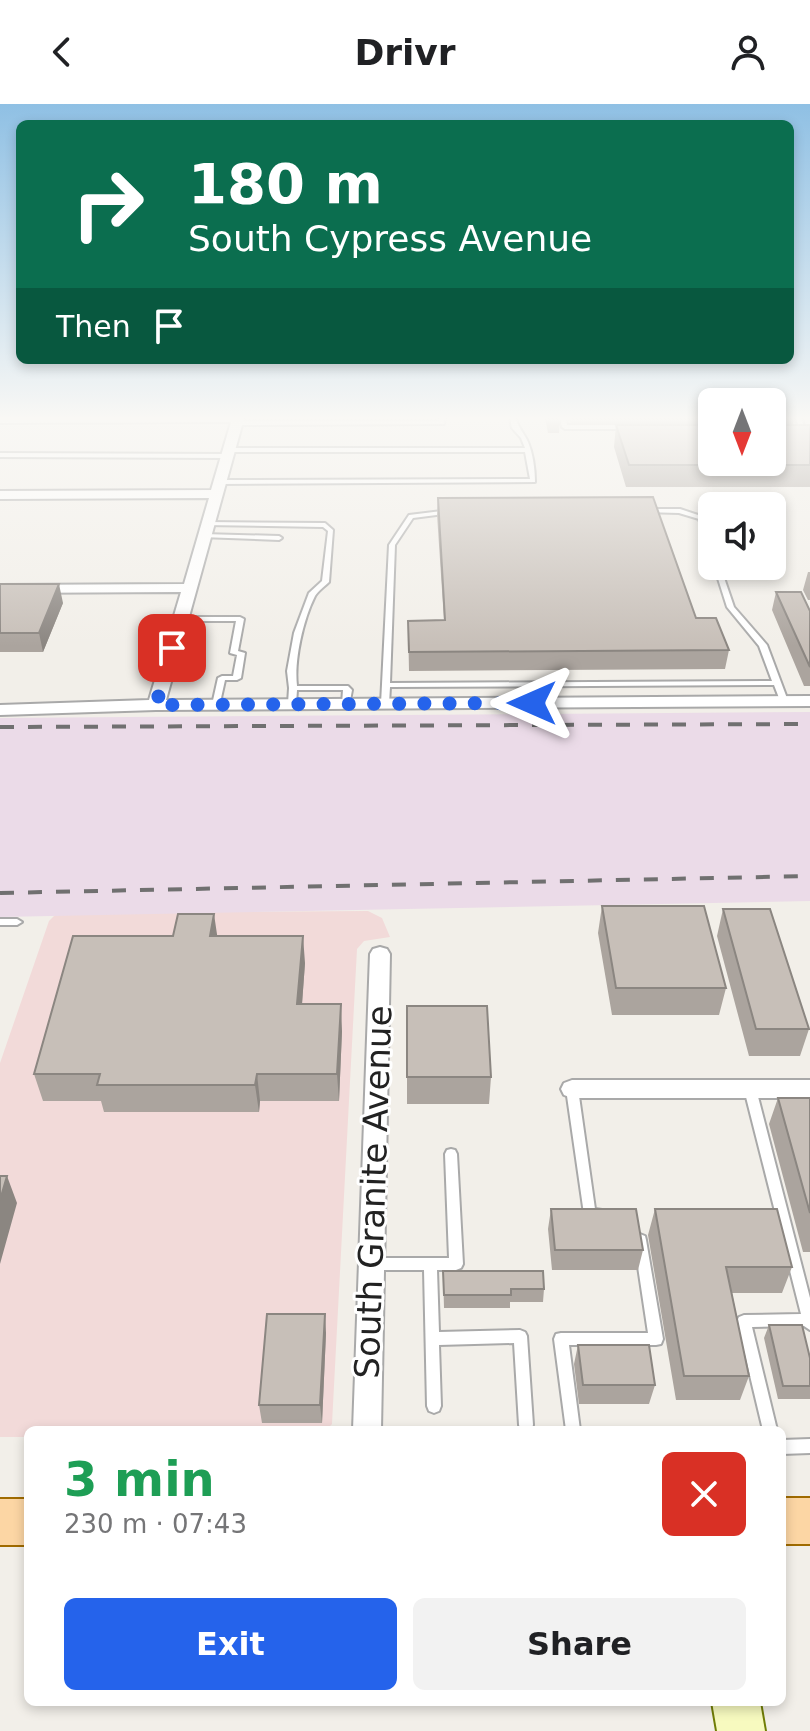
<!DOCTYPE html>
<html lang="en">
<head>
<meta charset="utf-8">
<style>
	:root { --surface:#fff; --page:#f2f2f2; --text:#202124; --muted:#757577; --accent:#2563eb }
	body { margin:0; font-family:"DejaVu Sans",sans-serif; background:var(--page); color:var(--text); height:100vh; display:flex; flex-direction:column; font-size:30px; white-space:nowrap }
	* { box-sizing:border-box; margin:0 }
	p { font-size:26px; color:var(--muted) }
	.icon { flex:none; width:44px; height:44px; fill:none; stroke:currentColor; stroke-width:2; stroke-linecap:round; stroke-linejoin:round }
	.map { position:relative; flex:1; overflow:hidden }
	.side { position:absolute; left:24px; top:1322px; width:762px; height:280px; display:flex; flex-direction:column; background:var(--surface); border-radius:12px; box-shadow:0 4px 12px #0003 }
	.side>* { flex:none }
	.top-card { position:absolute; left:16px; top:16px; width:778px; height:244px; border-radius:12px; box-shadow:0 4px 12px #0003; background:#0b6e4f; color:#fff; overflow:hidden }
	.needle { width:52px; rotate:180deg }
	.controls { position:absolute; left:698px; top:284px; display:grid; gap:16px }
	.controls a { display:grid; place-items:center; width:88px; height:88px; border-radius:12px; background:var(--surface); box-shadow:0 4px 12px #0003; font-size:40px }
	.pin { position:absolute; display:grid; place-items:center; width:68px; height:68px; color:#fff; margin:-34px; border-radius:16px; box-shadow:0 4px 12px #0006 }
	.me { position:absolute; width:88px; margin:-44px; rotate:270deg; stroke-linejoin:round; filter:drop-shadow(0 0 6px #0008) }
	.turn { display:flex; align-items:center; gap:28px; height:168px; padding:0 40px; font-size:36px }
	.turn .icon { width:104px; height:104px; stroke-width:2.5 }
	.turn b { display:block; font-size:56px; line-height:68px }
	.then { display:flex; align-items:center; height:76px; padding:0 40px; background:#0003; gap:16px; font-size:30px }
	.round { display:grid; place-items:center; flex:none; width:84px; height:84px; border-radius:12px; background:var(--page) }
	.overview { display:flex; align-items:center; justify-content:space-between; height:136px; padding:0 40px }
	h1 { font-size:48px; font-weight:800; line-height:60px; color:#1e9e55 }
	.action { display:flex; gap:16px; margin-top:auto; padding:16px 40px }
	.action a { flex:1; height:92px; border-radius:12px; background:var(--accent); color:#fff; font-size:32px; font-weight:800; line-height:92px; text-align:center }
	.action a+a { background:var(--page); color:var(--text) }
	header { display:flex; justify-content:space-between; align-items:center; height:104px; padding:0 40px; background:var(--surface); font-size:36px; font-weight:800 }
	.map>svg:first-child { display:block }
	.commercial { fill:#f2dad9 }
	.industrial { fill:#ebdbe8 }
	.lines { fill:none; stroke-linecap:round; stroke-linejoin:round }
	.lane-casing { stroke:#a9a9a9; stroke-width:4 }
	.street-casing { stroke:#a9a9a9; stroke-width:4 }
	.secondary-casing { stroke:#707d05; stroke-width:4 }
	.primary-casing { stroke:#a06b00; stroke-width:4 }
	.lane { fill:#fff; fill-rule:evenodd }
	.street { fill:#fff; fill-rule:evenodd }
	.secondary { fill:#f7fabf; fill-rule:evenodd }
	.primary { fill:#fcd6a4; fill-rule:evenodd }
	.rail { stroke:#707070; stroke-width:4; stroke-dasharray:14 14; stroke-linecap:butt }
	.wall { fill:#aba49e }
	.shaded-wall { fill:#8b8681 }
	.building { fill:#c7bfb8; stroke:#8b8681; stroke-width:2 }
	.route { stroke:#2563eb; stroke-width:14; stroke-dasharray:0 25.2 }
	.labels { text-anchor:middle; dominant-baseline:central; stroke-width:6; stroke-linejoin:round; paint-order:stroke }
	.near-street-label { font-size:34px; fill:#222; stroke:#fff }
</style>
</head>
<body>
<header><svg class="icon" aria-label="back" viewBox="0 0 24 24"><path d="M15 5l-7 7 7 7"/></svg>Drivr<svg class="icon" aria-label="person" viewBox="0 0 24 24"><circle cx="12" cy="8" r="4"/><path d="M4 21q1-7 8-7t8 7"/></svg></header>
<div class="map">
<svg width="810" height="1627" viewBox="0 0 810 1627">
	<rect width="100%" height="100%" fill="#f2efe9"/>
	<path class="commercial" d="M368,807L382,814L390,833L364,837L357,845L332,1320L326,1326H28V1333H0V959L49,817L57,809Z"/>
	<path class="industrial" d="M810,608V797L0,813V614Z"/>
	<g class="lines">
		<g class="lane-casing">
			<path id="lane" d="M439,314H445L444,320L236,321L233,319L236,317H439Z
				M510,314H516C518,324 524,329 528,338C533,350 535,366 535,378L219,380L216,378L219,376L530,375L525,348H228L225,346L228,344H525L521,334L512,324Z
				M560,314H566L567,321H626L629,323L626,325H565L562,323Z
				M795,314H801L805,324H801Z
				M0,349L227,350L230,352L227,354L0,353Z
				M646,405H680L704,413L712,435V447L709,445L699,415L679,409L644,408L643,407Z
				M450,406L453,408L452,409L413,414L395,441L390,579L772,577L759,542L727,503L714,462H720L734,503L767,541L788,597L787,599H781L774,581L390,583L389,600L388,602H382L381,600L389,441L409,411Z
				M206,418L325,419L333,426L329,478C324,483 318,487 315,492C303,516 294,556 297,582H348L352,586L349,602H343L342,600L343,586H297L296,600L292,602L288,600L289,584L287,567L294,529L309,489L322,477L328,427L323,423L204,421V419Z
				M203,430L279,432L282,434L279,436L201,433V431Z
				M177,513H240L244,515L238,547L245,549L241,574L237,576H225L219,603H216L212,601L218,574L222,572H233L237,551L230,549L236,517H177Z
				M0,815H17L22,818L17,821H0Z
				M572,980L576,982L578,985L595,1105L602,1106L604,1110L602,1114L598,1115L586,1114L584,1110L566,985L568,982Z
				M750,980L754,982L756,985L810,1194V1226L804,1222L752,1223L777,1326H763L737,1217L739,1213L744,1211L801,1210L744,985L746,982Z
				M451,1045L455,1046L457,1050L463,1160L461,1164L456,1166H437L439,1228L520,1226L525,1228L527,1232L533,1321L531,1326H521L519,1321L514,1239L439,1241L441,1302L439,1307L434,1309L429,1307L427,1302L424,1166H374L369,1164L367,1160L369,1156L374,1154H449L445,1050L447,1046Z
				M640,1130L645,1132L646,1136L663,1235L661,1240L656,1241H569L580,1326H566L554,1235L556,1230L561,1229H648L634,1136L635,1132Z
				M810,1335V1349L782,1350V1336Z"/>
		</g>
		<g class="street-casing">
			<path id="street" d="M0,314H244L166,596L810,592V602L156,606L0,611V601L149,596L181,488L0,489V481L184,480L209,394L0,395V387L211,386L231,318L0,319Z
				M380,843L387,845L390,850L381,1326H353L370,850L373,845Z
				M572,976H810V994H572L564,991L561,985L564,979Z"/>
		</g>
		<g class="secondary-casing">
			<path id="secondary" d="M712,1598H760L765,1627H717Z"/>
		</g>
		<g class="primary-casing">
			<path id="primary" d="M782,1394H810V1440H782Z
				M0,1395H28V1441H0Z"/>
		</g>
		<use href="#lane" class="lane"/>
		<use href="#street" class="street"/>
		<use href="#secondary" class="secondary"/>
		<use href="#primary" class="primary"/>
		<path class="rail" d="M0,623L810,620
			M0,789L810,772"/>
	</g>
	<path class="wall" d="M545,314H560L559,329H548Z
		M569,314H712V320L571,321Z
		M772,314H795L793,320H772Z
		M616,321H810V383H626L614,343Z
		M438,394L696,514L729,546L725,565L409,567L408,517L444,516L437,411Z
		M808,468H810V496H808L803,486Z
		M0,480L63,499L43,548H0Z
		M776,488L810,507V582H804L772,506Z
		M602,802L726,884L719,911H612L598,829Z
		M723,805L809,925L800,952H749L717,832Z
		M217,832L305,859L302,900L342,927L339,997H260L259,1008H104L101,997H43L34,970Z
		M407,902L491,973L489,1000H407Z
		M778,994H810V1148H803L769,1020Z
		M551,1105L643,1146L638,1166H552L548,1125Z
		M655,1105L792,1163L782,1189H732L749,1272L740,1296H676L648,1131Z
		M443,1167L544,1185L543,1198H510V1204H444Z
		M769,1221L810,1254V1295H778L764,1234Z
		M326,1229L322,1319H262L259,1301Z
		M578,1241L655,1281L649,1300H579L574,1260Z"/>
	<path class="shaded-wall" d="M59,480L63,499L43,548L39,529Z
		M214,810L218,837L210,832Z
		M303,832L305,859L300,927L297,900Z
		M341,900L342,927L339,997L337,970Z
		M257,970L260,997L259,1008L255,981Z
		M7,1072L17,1099L0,1160V1096Z
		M325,1210L326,1229L322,1319L320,1301Z"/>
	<path class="building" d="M616,321H712V358H772V321H810V361H629Z
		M653,393L696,514H716L729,546L409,548L408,517L445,516L438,394Z
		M0,480H59L39,529H0Z
		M776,488H801L810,507V563Z
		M602,802H704L726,884H616Z
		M723,805H770L809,925H756Z
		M178,810H214L210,832H303L297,900H341L337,970H257L255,981H97L100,970H34L73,832H173Z
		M407,902H487L491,973H407Z
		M778,994H810V1109Z
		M0,1072H7L0,1096Z
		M551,1105H636L643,1146H555Z
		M655,1105H777L792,1163H726L749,1272H684Z
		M443,1167H543L544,1185H511V1191H444Z
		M267,1210H325L320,1301H259Z
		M769,1221H802L810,1254V1282H783Z
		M578,1241H649L655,1281H583Z"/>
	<linearGradient id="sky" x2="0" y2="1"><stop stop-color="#8fc0e4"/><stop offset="0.58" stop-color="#f9f8f5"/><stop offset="1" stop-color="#f9f8f5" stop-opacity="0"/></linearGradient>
	<rect width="810" height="542" fill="url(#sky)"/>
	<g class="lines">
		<path class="route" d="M172,544L156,601L532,599"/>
	</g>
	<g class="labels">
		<g class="near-street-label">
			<text transform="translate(373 1088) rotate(-88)">South Granite Avenue</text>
		</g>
	</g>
</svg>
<div class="controls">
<a><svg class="needle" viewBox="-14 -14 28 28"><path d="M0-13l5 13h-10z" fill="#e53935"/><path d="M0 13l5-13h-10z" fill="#757577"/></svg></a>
<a><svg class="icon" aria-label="sound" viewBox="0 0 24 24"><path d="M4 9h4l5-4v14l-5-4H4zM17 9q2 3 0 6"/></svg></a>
</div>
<div class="pin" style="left:172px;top:544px;background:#d93025"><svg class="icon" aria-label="arrive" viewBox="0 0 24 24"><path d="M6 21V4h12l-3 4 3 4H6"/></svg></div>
<svg class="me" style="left:532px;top:599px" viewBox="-20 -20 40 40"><path d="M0-17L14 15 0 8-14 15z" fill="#2563eb" stroke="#fff" stroke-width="4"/></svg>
<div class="top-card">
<div class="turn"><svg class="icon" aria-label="right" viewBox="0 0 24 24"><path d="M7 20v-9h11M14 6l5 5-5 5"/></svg><div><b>180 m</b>South Cypress Avenue</div></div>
<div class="then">Then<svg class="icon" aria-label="arrive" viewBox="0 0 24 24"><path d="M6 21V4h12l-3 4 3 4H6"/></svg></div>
</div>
<section class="side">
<div class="overview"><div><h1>3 min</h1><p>230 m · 07:43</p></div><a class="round" style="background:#d93025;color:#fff"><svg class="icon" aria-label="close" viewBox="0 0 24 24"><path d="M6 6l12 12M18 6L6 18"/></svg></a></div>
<div class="action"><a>Exit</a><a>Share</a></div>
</section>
</div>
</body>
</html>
